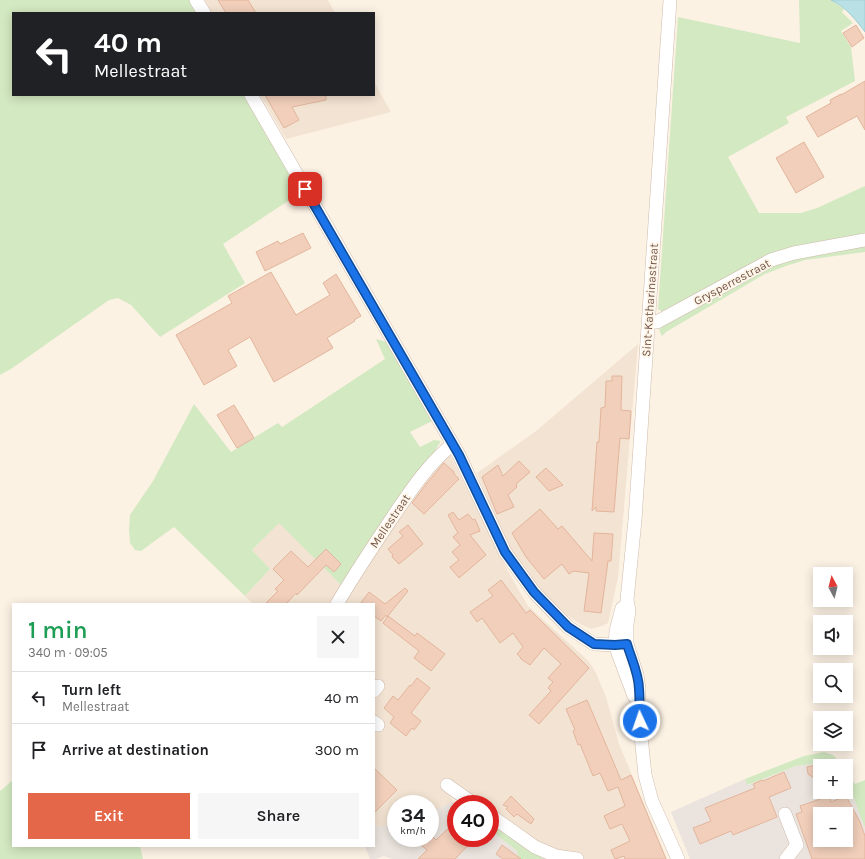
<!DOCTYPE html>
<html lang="en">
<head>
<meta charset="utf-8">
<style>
	:root { --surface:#fff; --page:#f6f6f6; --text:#202124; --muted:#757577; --line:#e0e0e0; --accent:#e5674a }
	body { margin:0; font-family:Karla,sans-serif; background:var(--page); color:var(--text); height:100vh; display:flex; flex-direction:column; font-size:15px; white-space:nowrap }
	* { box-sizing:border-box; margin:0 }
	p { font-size:13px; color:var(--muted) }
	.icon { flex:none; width:22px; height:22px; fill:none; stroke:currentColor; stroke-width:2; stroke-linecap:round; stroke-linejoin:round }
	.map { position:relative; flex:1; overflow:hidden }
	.sheet { position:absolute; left:12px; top:603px; width:363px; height:244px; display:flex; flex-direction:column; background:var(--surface); border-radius:0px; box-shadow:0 2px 10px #0003 }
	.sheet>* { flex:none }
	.banner { position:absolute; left:12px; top:12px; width:363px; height:84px; border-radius:0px; box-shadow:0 2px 10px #0003; background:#202124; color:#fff; overflow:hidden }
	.needle { width:26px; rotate:353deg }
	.controls { position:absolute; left:813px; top:567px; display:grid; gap:8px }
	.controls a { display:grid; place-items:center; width:40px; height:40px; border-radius:0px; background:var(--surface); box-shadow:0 2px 10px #0003; font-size:20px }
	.speed { position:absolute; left:387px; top:795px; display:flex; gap:8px; font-size:20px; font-weight:700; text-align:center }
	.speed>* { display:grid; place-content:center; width:52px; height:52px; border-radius:50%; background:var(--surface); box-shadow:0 2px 10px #0003; line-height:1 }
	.speed small { font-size:10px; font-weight:400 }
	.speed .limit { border:6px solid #d22; background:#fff; color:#111 }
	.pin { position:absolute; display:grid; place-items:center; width:34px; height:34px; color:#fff; margin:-17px; border-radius:8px; box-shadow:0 2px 6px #0006 }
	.me { position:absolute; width:44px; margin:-22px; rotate:357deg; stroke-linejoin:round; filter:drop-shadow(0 0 3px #0008) }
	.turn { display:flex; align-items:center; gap:14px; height:84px; padding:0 16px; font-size:18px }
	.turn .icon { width:52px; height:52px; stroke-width:2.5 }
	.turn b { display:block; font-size:28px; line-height:34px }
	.round { display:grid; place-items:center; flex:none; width:42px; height:42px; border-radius:0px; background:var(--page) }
	.headline { display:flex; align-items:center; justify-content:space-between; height:68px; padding:0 16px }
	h1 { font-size:24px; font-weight:600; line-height:30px; color:#1e9e55 }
	.action { display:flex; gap:8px; margin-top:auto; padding:8px 16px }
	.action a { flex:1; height:46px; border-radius:0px; background:var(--accent); color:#fff; font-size:16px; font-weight:600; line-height:46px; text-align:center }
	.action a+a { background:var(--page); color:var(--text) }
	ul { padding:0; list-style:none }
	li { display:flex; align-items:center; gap:12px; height:52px; padding:0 16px; border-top:1px solid var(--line) }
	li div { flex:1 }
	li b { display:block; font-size:15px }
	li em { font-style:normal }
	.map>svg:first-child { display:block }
	.residential { fill:#f3e3d2 }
	.industrial { fill:#ebe4de; fill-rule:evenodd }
	.green { fill:#d3e9c2 }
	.water { fill:#b8e0e5; stroke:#9fd0d7 }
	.building { fill:#f1cfbb; stroke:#e3b59c; fill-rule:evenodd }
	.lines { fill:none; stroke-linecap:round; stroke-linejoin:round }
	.minor-casing { stroke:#cfbbad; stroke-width:14 }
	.minor { stroke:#fff; stroke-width:13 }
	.route-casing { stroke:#114b97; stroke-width:10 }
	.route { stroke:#1a73e8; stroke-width:7 }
	.labels { text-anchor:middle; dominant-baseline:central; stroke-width:3.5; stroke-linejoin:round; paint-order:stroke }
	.street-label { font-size:12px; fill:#74574a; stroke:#fff6ea }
</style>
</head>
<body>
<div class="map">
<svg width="865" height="859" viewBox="0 0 865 859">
	<rect width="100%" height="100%" fill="#fcf2e4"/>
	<path class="residential" d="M205,0H328L335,13H212Z
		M374,82L391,112L286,139L260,95H374Z
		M638,344L618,578L608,623L602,626L591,629L580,624L567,615L536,585L513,553L497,523L477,473L536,431Z
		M448,451L509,573L528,606L583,656L590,663L596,673L606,697L619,744L667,859H584L583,857L556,852L533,841L490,811V804H481L452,784L454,792L451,797L453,802L430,812V804H396V824L374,827V604H341L418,481Z
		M279,522L342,586L332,604H253L245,596L270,569L252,550Z"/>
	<path class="industrial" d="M827,762L834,764L835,766H820V792H846V789L850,787L865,828V859H690L671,812L745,779L748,785L796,766ZM820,814H846V840H820Z
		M453,802L456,804V838H490V830L517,851L518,859H392L384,856L376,859H370L365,846H374V827L396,824V838H430V812Z"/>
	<path class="green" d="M0,0H190L197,13H13V95H244L300,193L223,244L245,283L160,337L131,305L118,298L109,300L11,369L0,375Z
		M799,0H831L844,9L842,12L853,23L841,31L851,47L855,81L786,117L789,123L728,157L759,213H801L817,208L865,186V234L776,251L664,313L658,309L678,17L800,43Z
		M865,246V252L805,260L786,266L765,274L666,332L662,336L659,330L666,324L777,262Z
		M376,339L387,342L432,421L410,432L420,447L434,440L441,441L428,462L342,586L279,523L252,550L270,569L245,596L174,527L141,551L135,550L130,543L129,530L130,515L153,481L194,404L231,452L278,423L282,427L385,359Z
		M824,752L833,755L844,766H835L834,764L827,762L796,766L747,785L745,779L804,756Z
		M846,769L855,784L865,780V828L850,788L846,789Z
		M13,780V846H140L143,859H0V791Z
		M490,818L554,859H518L517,851L490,830Z"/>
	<path class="water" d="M831,0H865V32C856,20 846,7 831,0Z"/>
	<path class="building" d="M218,0H248L256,13H226Z
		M856,25L864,38L852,47L843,33Z
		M865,81V130L857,116L818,137L806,117L831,103L830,100L841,94V95Z
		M265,95H326V100L292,107L299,120L284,128Z
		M804,142L824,177L796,193L776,158Z
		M303,233L311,248L265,271L256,252L278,241L280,244Z
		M271,272L296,315L330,295L323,283L336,274L361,316L354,320L355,321L327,338L333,348L274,382L250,337L228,350L237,366L204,385L176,335L232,303L228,296Z
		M612,376H622L621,410L631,411L629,439L620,438L614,512L596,511V507L592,511L597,442H599L601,408L605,407L606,381H612Z
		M234,405L254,438L237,448L217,415Z
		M519,461L530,472L516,484L517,487L508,495L514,507L497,514L482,477L498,465L503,476Z
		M444,463L454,472V474L459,479L424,514L412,503L427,483Z
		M546,468L563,485L549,491L536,477Z
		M540,509L558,529L562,526L592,561L594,533L613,534L611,561H608L601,613L584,611L589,573L573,571L569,574L562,564L544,579L526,557L512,533Z
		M453,512L459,520L468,514L473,520L475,519L480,531L470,535L486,555L459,578L450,567L459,560L452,552L460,545L453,537L458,533L448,515Z
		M408,525L423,544L399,564L392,557L393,555L388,549L403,536L399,532Z
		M326,549L341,564L334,572L326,565L297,595L296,593L286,604H265L278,591L275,589L284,580L273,569L291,551L308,567Z
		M501,580L526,613L530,610L589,668L539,724L529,715L551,691L548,688L553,682L548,678L561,664L544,648L530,665L521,659V658L517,654L523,647L513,633L500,643L482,618L477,622L470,612L493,596L488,590Z
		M405,588L408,591L387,617L386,615L381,621L374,616V604H360L369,592L385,604Z
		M388,616L415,636L417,633L445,654L431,671L414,658L419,651L383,623Z
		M417,678L430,688L411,713L421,721L414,730L412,728L406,736L390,723L394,717L384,708L393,696L398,700L410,685L411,686Z
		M587,700L621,780L631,775L666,859H625L624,856L615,859L611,850L630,841L622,824L610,829L604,816L625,806L618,787L608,791L600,773L593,776L580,744L578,745L573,731L575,730L566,709Z
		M820,764V782L808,774L807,767Z
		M374,768L397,790L374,813Z
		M784,772L791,788L769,797L777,817L733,835L731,831L700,844L693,828L711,821L705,808L755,788L753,784L762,780L763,781Z
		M511,796L534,819L531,824L517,814L514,817L506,809L508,807L503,805Z
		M829,796L831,802L846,796L860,822L865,836V859H812L796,814L802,812L800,806ZM820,814H846V840H820Z
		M456,821V838H475L455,859H418L427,850L421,845L430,837H433L436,840Z
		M502,845L521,859H503L496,854Z"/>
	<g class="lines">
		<g class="minor-casing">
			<path id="minor" d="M196,0L204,13
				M670,0L635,520L627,600L629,611L627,624V644L637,675L639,689L638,707L645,775L652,801L678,859
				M251,95L459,455L505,552L534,592L568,627L594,644L615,645L627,644
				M649,322H657L771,260L794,253L865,240
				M337,604C355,573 374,545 394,515C411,490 428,464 453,444
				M622,608L616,631L615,645L634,696
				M374,691L378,686
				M374,722L378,725
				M447,785L474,804
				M785,814L797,845L786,859
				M490,815L535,847L556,856L577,859"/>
		</g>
		<use href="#minor" class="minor"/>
	</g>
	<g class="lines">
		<g class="route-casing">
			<path id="route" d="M305,189L459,455L505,552L534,592L568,627L594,644L615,645L627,644C631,658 639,674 639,689C640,700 639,710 640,721"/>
		</g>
		<use href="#route" class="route"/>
	</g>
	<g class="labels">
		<g class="street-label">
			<text transform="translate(732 282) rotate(-28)">Grysperrestraat</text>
			<text transform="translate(650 300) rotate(-86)">Sint-Katharinastraat</text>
			<text transform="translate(390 521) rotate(-56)">Mellestraat</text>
		</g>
	</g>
</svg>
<div class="controls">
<a><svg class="needle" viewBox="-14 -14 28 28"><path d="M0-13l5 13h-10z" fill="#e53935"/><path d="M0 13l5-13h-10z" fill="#757577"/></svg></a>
<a><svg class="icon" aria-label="sound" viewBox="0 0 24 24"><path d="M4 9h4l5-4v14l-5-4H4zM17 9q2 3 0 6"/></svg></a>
<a><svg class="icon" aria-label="search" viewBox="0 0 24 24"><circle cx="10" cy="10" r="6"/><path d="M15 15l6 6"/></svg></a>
<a><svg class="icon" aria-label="layers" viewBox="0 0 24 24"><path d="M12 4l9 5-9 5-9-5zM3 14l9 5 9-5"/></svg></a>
<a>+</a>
<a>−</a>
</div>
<div class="speed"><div>34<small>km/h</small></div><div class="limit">40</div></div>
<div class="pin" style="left:305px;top:189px;background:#d93025"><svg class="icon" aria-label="arrive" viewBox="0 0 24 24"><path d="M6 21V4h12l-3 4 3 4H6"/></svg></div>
<svg class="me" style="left:640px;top:721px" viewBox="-20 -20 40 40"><circle r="17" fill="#1a73e8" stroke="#fff" stroke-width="3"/><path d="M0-11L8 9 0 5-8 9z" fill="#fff"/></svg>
<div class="banner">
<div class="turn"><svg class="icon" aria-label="left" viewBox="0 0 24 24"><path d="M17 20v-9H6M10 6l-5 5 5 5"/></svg><div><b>40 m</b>Mellestraat</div></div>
</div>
<section class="sheet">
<div class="headline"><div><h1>1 min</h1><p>340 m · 09:05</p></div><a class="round"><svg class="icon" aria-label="close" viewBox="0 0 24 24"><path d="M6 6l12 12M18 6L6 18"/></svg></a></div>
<ul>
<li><svg class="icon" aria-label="left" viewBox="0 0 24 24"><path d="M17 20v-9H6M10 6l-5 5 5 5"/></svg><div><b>Turn left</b><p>Mellestraat</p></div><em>40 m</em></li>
<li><svg class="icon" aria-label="arrive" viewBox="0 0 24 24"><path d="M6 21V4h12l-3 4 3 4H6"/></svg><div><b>Arrive at destination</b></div><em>300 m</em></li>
</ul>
<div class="action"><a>Exit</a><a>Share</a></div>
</section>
</div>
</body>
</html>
